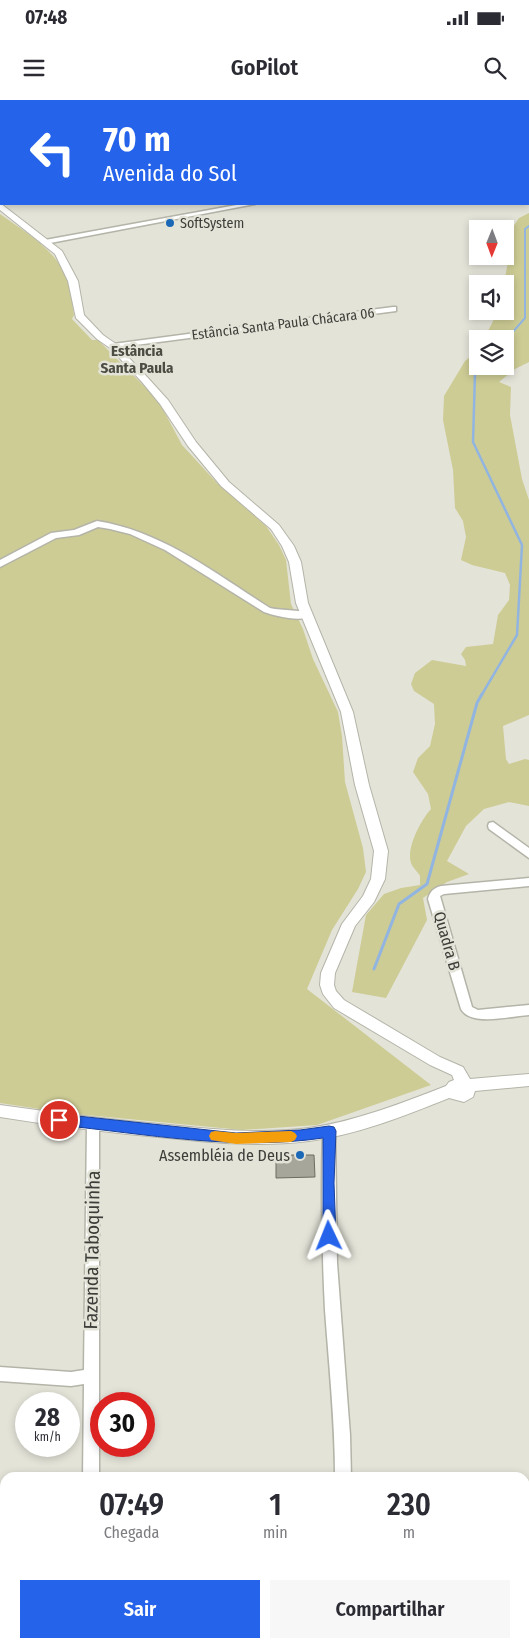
<!DOCTYPE html>
<html lang="pt">
<head>
<meta charset="utf-8">
<style>
	:root { --surface:#fff; --page:#f7f7f7; --text:#2b2b33; --muted:#7c7c81; --accent:#2563eb }
	body { margin:0; font-family:"Fira Sans Condensed",sans-serif; background:var(--page); color:var(--text); height:100vh; display:flex; flex-direction:column; font-size:19px; white-space:nowrap }
	* { box-sizing:border-box; margin:0 }
	p { font-size:16px; color:var(--muted) }
	.icon { flex:none; width:28px; height:28px; fill:none; stroke:currentColor; stroke-width:2; stroke-linecap:round; stroke-linejoin:round }
	.map { position:relative; flex:1; overflow:hidden }
	.details { position:absolute; left:0px; top:1372px; width:530px; height:176px; display:flex; flex-direction:column; background:var(--surface); border-radius:15px 15px 0 0; box-shadow:0 2px 8px #0003 }
	.details>* { flex:none }
	.banner { position:absolute; left:0px; top:0px; width:530px; height:105px; box-shadow:0 2px 8px #0003; background:#2563eb; color:#fff; overflow:hidden }
	.needle { width:32px; rotate:181deg }
	.buttons { position:absolute; left:469px; top:120px; display:grid; gap:10px }
	.buttons a { display:grid; place-items:center; width:45px; height:45px; border-radius:0px; background:var(--surface); box-shadow:0 2px 8px #0003; font-size:25px }
	.speed { position:absolute; left:15px; top:1292px; display:flex; gap:10px; font-size:25px; font-weight:700; text-align:center }
	.speed>* { display:grid; place-content:center; width:65px; height:65px; border-radius:50%; background:var(--surface); box-shadow:0 2px 8px #0003; line-height:1 }
	.speed small { font-size:12px; font-weight:400 }
	.speed .limit { border:8px solid #d22; background:#fff; color:#111 }
	.pin { position:absolute; display:grid; place-items:center; width:42px; height:42px; color:#fff; margin:-21px; border:2px solid #fff; border-radius:50%; box-shadow:0 1px 5px #0007 }
	.me { position:absolute; width:55px; margin:-28px; rotate:358deg; stroke-linejoin:round; filter:drop-shadow(0 0 4px #0008) }
	.turn { display:flex; align-items:center; gap:18px; height:105px; padding:0 20px; font-size:22px }
	.turn .icon { width:65px; height:65px; stroke-width:2.5 }
	.turn b { display:block; font-size:35px; line-height:42px }
	.eta { display:flex; justify-content:space-evenly; align-items:center; height:85px; text-align:center }
	.eta b { font-size:30px; font-weight:600; line-height:35px }
	.action { display:flex; gap:10px; margin-top:auto; padding:10px 20px }
	.action a { flex:1; height:58px; border-radius:0px; background:var(--accent); color:#fff; font-size:20px; font-weight:600; line-height:58px; text-align:center }
	.action a+a { background:var(--page); color:var(--text) }
	.status { display:flex; justify-content:space-between; align-items:center; height:35px; padding:0 25px; background:var(--surface); direction:ltr }
	.status svg { height:14px; fill:currentColor }
	header { display:flex; justify-content:space-between; align-items:center; height:65px; padding:0 20px; background:var(--surface); font-size:22px; font-weight:600 }
	.map>svg:first-child { display:block }
	.green { fill:#cdcc95 }
	.lines { fill:none; stroke-linecap:round; stroke-linejoin:round }
	.stream-far2 { stroke:#91b5e0; stroke-width:2 }
	.stream-far1 { stroke:#91b5e0; stroke-width:2.5 }
	.stream { stroke:#91b5e0; stroke-width:3 }
	.building { fill:#a6a69b; stroke:#6c6c62 }
	.minor-casing { stroke:#b4b4a9; stroke-width:3 }
	.tertiary-casing { stroke:#b4b4a9; stroke-width:2 }
	.minor { fill:#fff; fill-rule:evenodd }
	.tertiary { fill:#fff; fill-rule:evenodd }
	.route { fill:#2563eb; stroke:#184099 }
	.slow { fill:#f59e0b }
	.poi-dot { fill:#1b68b7; stroke:#e3e3d8; stroke-width:2 }
	.labels { text-anchor:middle; dominant-baseline:central; stroke-width:5; stroke-linejoin:round; paint-order:stroke }
	.far-poi-label { font-size:14px; fill:#3d3d39; stroke:#e3e3d8; text-anchor:start }
	.far-street-label { font-size:14px; fill:#3d3d39; stroke:#e3e3d8 }
	.far-neighbourhood-label { font-size:15px; font-weight:bold; fill:#4d4c43; stroke:#e3e3d8 }
	.street-label { font-size:16px; fill:#3d3d39; stroke:#e3e3d8 }
	.poi-label { font-size:16px; fill:#3d3d39; stroke:#e3e3d8; text-anchor:end }
	.near-street-label { font-size:19px; fill:#3d3d39; stroke:#e3e3d8 }
</style>
</head>
<body>
<div class="status"><b>07:48</b><svg viewBox="0 0 49 12"><path d="M0 12V9h3v3zM5 12V6h3v6zM10 12V3h3v9zM15 12V0h3v12zM26 1h20v11H26zM47 4h2v5h-2z"/></svg></div>
<header><svg class="icon" aria-label="menu" viewBox="0 0 24 24"><path d="M4 6h16M4 12h16M4 18h16"/></svg>GoPilot<svg class="icon" aria-label="search" viewBox="0 0 24 24"><circle cx="10" cy="10" r="6"/><path d="M15 15l6 6"/></svg></header>
<div class="map">
<svg width="529" height="1548" viewBox="0 0 529 1548">
	<rect width="100%" height="100%" fill="#e3e3d8"/>
	<path class="green" d="M529,113V262L515,269L499,282L511,287L510,315L522,379L529,400V615L503,626L506,659L509,664L525,659L529,660V706L509,702L484,709L466,726L447,761L469,774L447,782L423,798L427,820L386,898L352,892L366,815L384,794L401,788L420,785V776C418,772 412,767 411,763C406,748 421,720 431,709L428,694L413,672L418,658L430,646L435,624L434,604L414,591L411,584L415,573L432,560L466,566L465,560L461,554L466,547L493,544L498,515L509,500L510,485L505,473L472,465L461,460L466,437L463,421L455,408L453,370L443,320L444,296L465,261L477,251L478,266H505V239H484L498,211H505L504,184L511,144L509,133L519,118Z
		M0,114C24,131 58,151 68,181C71,191 72,204 74,215L72,219L92,240H98L158,300L182,345L217,383L266,426L279,445L286,460L291,504L303,529L313,559L338,612L342,636L345,682L363,748L366,772L358,789L332,830L307,889L431,985L317,1025L242,1030L66,1013L0,1003Z"/>
	<g class="lines">
		<path class="stream-far2" d="M150,0L155,1
			M505,241L525,218V129L529,126"/>
		<path class="stream-far1" d="M481,596L517,535L522,445L473,342L475,274L482,266"/>
		<path class="stream" d="M374,869L399,804L427,784L477,603L482,594"/>
	</g>
	<path class="building" d="M276,1055H314L315,1077L276,1078Z"/>
	<g class="lines">
		<g class="minor-casing">
			<path id="minor" d="M97,0H103L104,1H98Z
				M505,0H514L515,1H506Z
				M0,59H1V63H0Z
				M242,104H255L45,144L41,142L45,140Z
				M393,207H396V211L113,248L109,246L113,244Z
				M97,421C162,431 216,474 270,508C282,511 304,509 312,515C303,523 275,516 264,512L165,450L130,434L110,429L98,427L79,435L56,438L0,467V460L51,433L74,430Z
				M493,722L529,748V758L489,729L488,726L489,723Z
				M529,778V786L444,794L440,796L472,907L478,910L529,905V915C511,916 471,927 461,909L428,799C430,791 434,788 441,786Z
				M93,1019L98,1020L99,1024V1378H83L84,1284L71,1286L0,1281V1267L71,1272L84,1270L87,1024L88,1020Z
				M329,1026L334,1027L335,1031L337,1163L350,1335L351,1378H335C335,1321 329,1266 325,1210C322,1150 321,1091 323,1031L324,1027Z
				M329,1544H345L344,1548H328Z"/>
		</g>
		<g class="tertiary-casing">
			<path id="tertiary" d="M0,28H1V32H0Z
				M0,103L62,151L78,181L84,215L103,235L116,244L148,278L168,300L196,342L229,382L279,425L294,446L301,462L308,503L353,612L369,685L388,751L385,779L374,802L355,826L335,873L334,885L336,891L344,900L440,957L463,967L470,979L529,974V986L475,991L473,997L464,1002L449,998C404,1016 357,1035 309,1041C262,1047 215,1043 169,1038C112,1033 56,1026 0,1017V1005C56,1013 113,1020 169,1025C216,1030 263,1034 309,1028C357,1021 402,1003 446,986L449,982L454,980L452,975L430,965L334,908L323,894L320,885L321,873L342,824L363,796L371,779L374,751L355,685L341,612L296,503L289,462L282,446L271,429L221,386L188,346L160,304L142,282L110,248L97,239L76,218L68,181L55,154L0,110Z"/>
		</g>
		<use href="#minor" class="minor"/>
		<use href="#tertiary" class="tertiary"/>
	</g>
	<path class="route" d="M59,1014L236,1033L300,1030L329,1026L334,1027L336,1031L334,1083L336,1136L334,1140L329,1142L325,1140L323,1136V1038C235,1051 146,1034 59,1025L55,1023L53,1020L55,1016Z"/>
	<path class="slow" d="M215,1031L236,1033L291,1031L295,1033L297,1036L295,1040L291,1042L236,1044L211,1040L209,1036L211,1032Z"/>
	<g class="poi-dot">
		<circle cx="170" cy="123" r="5"/>
		<circle cx="300" cy="1055" r="5"/>
	</g>
	<g class="labels">
		<g class="far-poi-label">
			<text x="180" y="123">SoftSystem</text>
		</g>
		<g class="far-street-label">
			<text transform="translate(283 224) rotate(-7)">Estância Santa Paula Chácara 06</text>
		</g>
		<g class="far-neighbourhood-label">
			<text x="137" y="251">Estância<tspan x="137" dy="17">Santa Paula</tspan></text>
		</g>
		<g class="street-label">
			<text transform="translate(447 841) rotate(74)">Quadra B</text>
		</g>
		<g class="poi-label">
			<text x="290" y="1055">Assembléia de Deus</text>
		</g>
		<g class="near-street-label">
			<text transform="translate(92 1150) rotate(-89)">Fazenda Taboquinha</text>
		</g>
	</g>
</svg>
<div class="buttons">
<a><svg class="needle" viewBox="-14 -14 28 28"><path d="M0-13l5 13h-10z" fill="#e53935"/><path d="M0 13l5-13h-10z" fill="#7c7c81"/></svg></a>
<a><svg class="icon" aria-label="sound" viewBox="0 0 24 24"><path d="M4 9h4l5-4v14l-5-4H4zM17 9q2 3 0 6"/></svg></a>
<a><svg class="icon" aria-label="layers" viewBox="0 0 24 24"><path d="M12 4l9 5-9 5-9-5zM3 14l9 5 9-5"/></svg></a>
</div>
<div class="speed"><div>28<small>km/h</small></div><div class="limit">30</div></div>
<div class="pin" style="left:59px;top:1020px;background:#d93025"><svg class="icon" aria-label="arrive" viewBox="0 0 24 24"><path d="M6 21V4h12l-3 4 3 4H6"/></svg></div>
<svg class="me" style="left:329px;top:1136px" viewBox="-20 -20 40 40"><path d="M0-17L14 15 0 8-14 15z" fill="#2563eb" stroke="#fff" stroke-width="4"/></svg>
<div class="banner">
<div class="turn"><svg class="icon" aria-label="left" viewBox="0 0 24 24"><path d="M17 20v-9H6M10 6l-5 5 5 5"/></svg><div><b>70 m</b>Avenida do Sol</div></div>
</div>
<section class="details">
<div class="eta">
<div><b>07:49</b><p>Chegada</p></div>
<div><b>1</b><p>min</p></div>
<div><b>230</b><p>m</p></div>
</div>
<div class="action"><a>Sair</a><a>Compartilhar</a></div>
</section>
</div>
</body>
</html>
